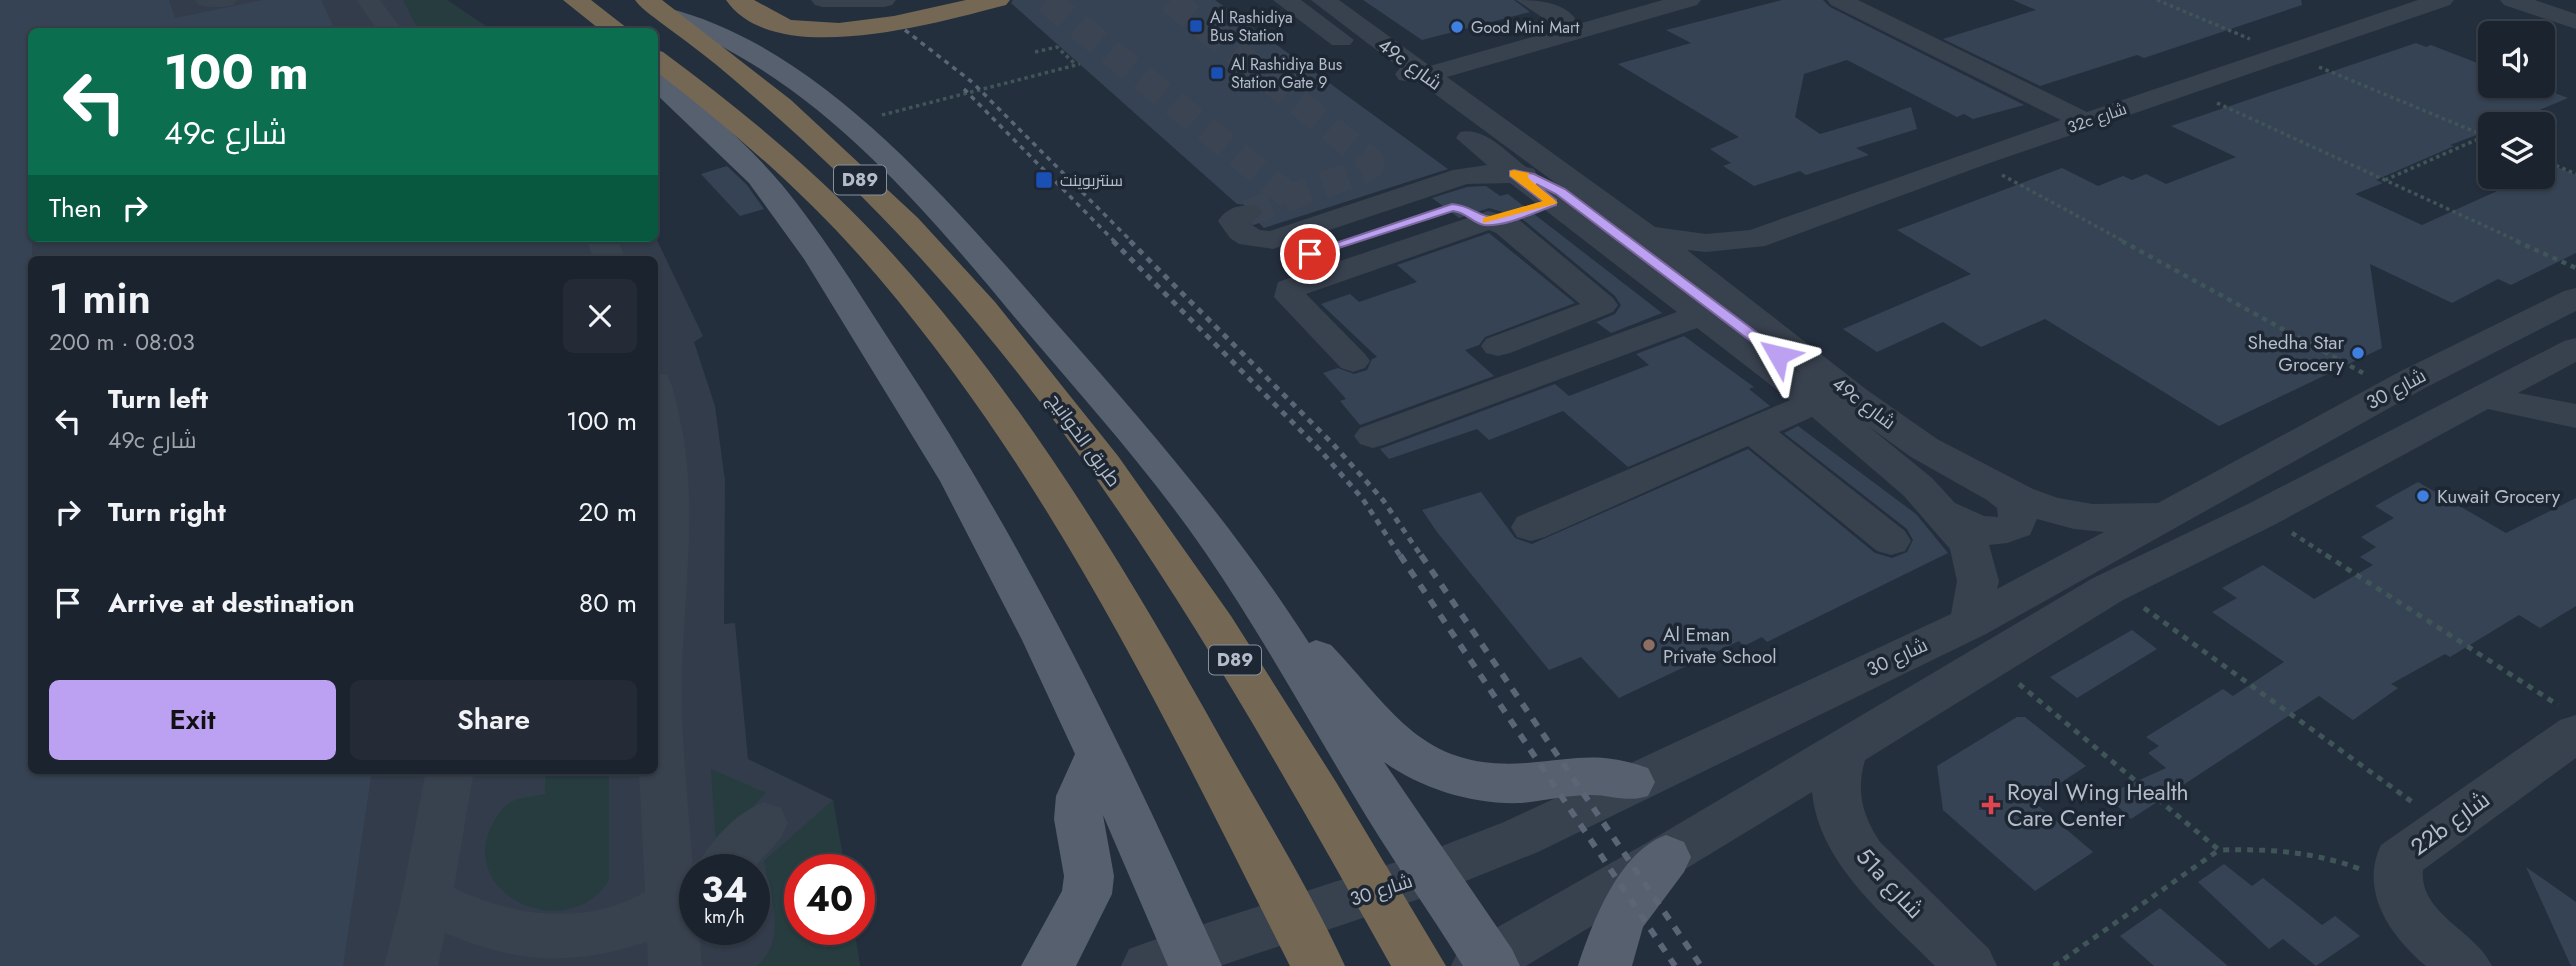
<!DOCTYPE html>
<html lang="en">
<head>
<meta charset="utf-8">
<style>
	:root { --surface:#1b232e; --page:#242b36; --text:#f1f3f6; --muted:#a0a4aa; --line:#39404a; --accent:#bca0f2 }
	body { margin:0; font-family:Jost,Cairo,sans-serif; background:var(--page); color:var(--text); height:100vh; display:flex; flex-direction:column; font-size:26px; white-space:nowrap }
	* { box-sizing:border-box; margin:0 }
	p { font-size:23px; color:var(--muted) }
	.icon { flex:none; width:38px; height:38px; fill:none; stroke:currentColor; stroke-width:2; stroke-linecap:round; stroke-linejoin:round }
	.map { position:relative; flex:1; overflow:hidden }
	.details { position:absolute; left:28px; top:256px; width:630px; height:518px; display:flex; flex-direction:column; background:var(--surface); border-radius:10px; box-shadow:0 2px 5px #0004,0 0 0 2px var(--line) }
	.details>* { flex:none }
	.hud { position:absolute; left:28px; top:28px; width:630px; height:214px; border-radius:10px; box-shadow:0 2px 5px #0004,0 0 0 2px var(--line); background:#0b6e4f; color:#fff; overflow:hidden }
	.controls { position:absolute; left:2478px; top:21px; display:grid; gap:14px }
	.controls a { display:grid; place-items:center; width:77px; height:77px; border-radius:10px; background:var(--surface); box-shadow:0 2px 5px #0004,0 0 0 2px var(--line); font-size:35px }
	.speed { position:absolute; left:679px; top:854px; display:flex; gap:14px; font-size:35px; font-weight:700; text-align:center }
	.speed>* { display:grid; place-content:center; width:91px; height:91px; border-radius:50%; background:var(--surface); box-shadow:0 2px 5px #0004,0 0 0 2px var(--line); line-height:1 }
	.speed small { font-size:18px; font-weight:400 }
	.speed .limit { border:10px solid #d22; background:#fff; color:#111 }
	.pin { position:absolute; display:grid; place-items:center; width:60px; height:60px; color:#fff; margin:-30px; border:4px solid #fff; border-radius:50%; box-shadow:0 2px 7px #0007 }
	.me { position:absolute; width:77px; margin:-38px; rotate:307deg; stroke-linejoin:round; filter:drop-shadow(0 0 5px #0008) }
	.turn { display:flex; align-items:center; gap:24px; height:147px; padding:0 21px; font-size:32px }
	.turn .icon { width:91px; height:91px; stroke-width:2.5 }
	.turn b { display:block; font-size:49px; line-height:60px }
	.then { display:flex; align-items:center; height:66px; padding:0 21px; background:#0003; gap:14px; font-size:26px }
	.round { display:grid; place-items:center; flex:none; width:74px; height:74px; border-radius:10px; background:var(--page) }
	.headline { display:flex; align-items:center; justify-content:space-between; height:119px; padding:0 21px }
	h1 { font-size:42px; font-weight:600; line-height:52px }
	.cta { display:flex; gap:14px; margin-top:auto; padding:14px 21px }
	.cta a { flex:1; height:80px; border-radius:10px; background:var(--accent); color:#111; font-size:28px; font-weight:600; line-height:80px; text-align:center }
	.cta a+a { background:var(--page); color:var(--text) }
	ul { padding:0; list-style:none }
	li { display:flex; align-items:center; gap:21px; height:91px; padding:0 21px }
	li div { flex:1 }
	li b { display:block; font-size:26px }
	li em { font-style:normal }
	.map>svg:first-child { display:block }
	.airport { fill:#323c4b; fill-rule:evenodd }
	.green { fill:#263c3f }
	.building { fill:#364354 }
	.lines { fill:none; stroke-linecap:round; stroke-linejoin:round }
	.minor-tunnel { stroke:#3a4453; stroke-width:27; stroke-dasharray:27 14; stroke-linecap:butt }
	.path-far2 { stroke:#3f5557; stroke-width:3.5; stroke-dasharray:3.5 3.5; stroke-linecap:butt }
	.path-far1 { stroke:#3f5557; stroke-width:4.5; stroke-dasharray:5 5; stroke-linecap:butt }
	.path { stroke:#3f5557; stroke-width:5; stroke-dasharray:6 6; stroke-linecap:butt }
	.minor { fill:#38414e; fill-rule:evenodd }
	.major { fill:#56606e; fill-rule:evenodd }
	.highway { fill:#746855; fill-rule:evenodd }
	.rail-far2 { stroke:#5a6575; stroke-width:3.5; stroke-dasharray:5 5; stroke-linecap:butt }
	.rail-far1 { stroke:#5a6575; stroke-width:5; stroke-dasharray:6 6; stroke-linecap:butt }
	.rail { stroke:#5a6575; stroke-width:6; stroke-dasharray:9 9; stroke-linecap:butt }
	.route { fill:#bca0f2; stroke:#7a689d; stroke-width:2 }
	.slow { fill:#f59e0b }
	.transit-dot { fill:#1a4fb4; stroke:#1d2633; stroke-width:2.5 }
	.shop-dot { fill:#3f7fe0; stroke:#1d2633; stroke-width:2.5 }
	.education-dot { fill:#8d6e63; stroke:#1d2633; stroke-width:2.5 }
	.health-dot { fill:#e0444e; stroke:#1d2633; stroke-width:2.5 }
	.labels { text-anchor:middle; dominant-baseline:central; stroke-width:7; stroke-linejoin:round; paint-order:stroke }
	.far-poi-label { font-size:16px; fill:#b4bcc9; stroke:#1d2633; text-anchor:start }
	.far-street-label { font-size:16px; fill:#b4bcc9; stroke:#1d2633 }
	.shield { fill:#1d2633; stroke:#878f9c; stroke-width:2 }
	.shield-label { font-size:18px; font-weight:bold; fill:#b4bcc9 }
	.street-label { font-size:19px; fill:#b4bcc9; stroke:#1d2633 }
	.poi-label { font-size:19px; fill:#b4bcc9; stroke:#1d2633; text-anchor:start }
	.near-poi-label { font-size:23px; fill:#b4bcc9; stroke:#1d2633; text-anchor:start }
	.near-street-label { font-size:23px; fill:#b4bcc9; stroke:#1d2633 }
</style>
</head>
<body>
<div class="map">
<svg width="2576" height="966" viewBox="0 0 2576 966">
	<rect width="100%" height="100%" fill="#242f3e"/>
	<path class="airport" d="M0,0H447L493,31L32,32V238L655,236L703,336L694,342L715,406L725,481L724,624L735,623L748,759L833,800L845,870H800V929H854L860,966H0ZM32,259H654V770H32ZM695,870H754V929H695Z"/>
	<path class="green" d="M403,0H447L493,31H419Z
		M711,769L766,793L716,844V843Z
		M546,770H609V880C567,946 457,895 492,825C497,816 503,806 513,801C522,797 535,797 545,794Z
		M833,800L845,870H800V929H854L860,966H757C788,939 771,896 764,861Z"/>
	<path class="building" d="M0,0H169L175,18L262,0H321L336,32H32V770H372L343,966H0Z
		M1013,0H1215L1448,169L1264,228L1257,221L1265,213L1260,206L1237,204L1011,3Z
		M1363,0H1514L1530,12L1422,40Z
		M1782,0H1823L1830,7L2024,105L1973,119L1964,114L1957,117L1847,60L1804,74L1795,117L1820,134L1911,107L1917,129L1856,148L1869,155L1806,175L1800,171L1754,186L1723,166L1731,163L1710,149L1739,137L1618,64L1691,43L1666,30Z
		M2013,0H2301L2302,5L2144,58L2137,55L2040,86L1943,39L2036,10Z
		M2416,43L2426,47L2431,45L2490,68V86H2537L2568,98L2506,124H2490V130L2450,145L2454,146L2376,180L2383,183L2355,194L2422,225L2528,177L2543,183V161L2576,175V253L2511,285L2498,279L2452,303L2370,264L2382,348L2219,426L2045,319L1981,347L1943,322L1877,352L1843,329L1971,274L1897,230L2062,168L2098,186L2123,176L2132,180L2146,174L2166,184L2236,157L2171,126Z
		M727,166L747,185L764,209L740,216L701,174Z
		M1486,186L1500,196L1508,194L1662,313L1611,333L1596,322L1615,314L1621,305L1615,296L1520,217L1489,208L1459,218L1432,198L1467,187Z
		M1489,233L1575,303L1485,337L1479,345L1465,350L1494,376L1360,425L1340,401L1346,399L1323,373L1338,368L1354,374L1367,370L1372,359L1377,357L1321,304L1350,294L1359,302L1417,282L1397,265Z
		M1684,336L1754,387L1749,389L1770,406L1628,467L1563,411L1489,440L1477,429L1389,459L1380,449L1555,384L1569,396L1649,365L1636,354Z
		M1798,426L1916,514L1948,553L1767,642L1762,637L1744,646L1739,641L1619,698L1581,657L1549,670L1437,532L1422,510L1481,492L1515,538L1532,544L1748,449L1875,553L1892,558L1907,552L1913,540L1907,529L1784,433Z
		M2418,482L2506,533L2576,498V606L2540,628L2519,615L2450,657L2445,654L2391,684L2398,688L2353,720L2319,696L2131,819L2106,795L2166,768L2148,753L2159,746L2146,737L2223,689L2233,696L2284,662L2212,612L2237,598L2222,588L2263,565L2314,599L2373,565L2360,557L2376,547L2361,537L2394,518L2375,506Z
		M2132,630L2157,649L2077,698L2050,677Z
		M2017,717H2025L2086,766L2033,801L2093,852L2035,891L1943,810L1937,766Z
		M2224,864L2252,886L2263,878L2322,925L2335,916L2360,936L2316,966L2283,939L2269,949L2198,882Z
		M2526,867L2576,902V966H2571Z
		M2160,908L2228,966H2154L2120,936Z"/>
	<g class="lines">
		<path class="minor-tunnel" d="M1046,0L1290,197
			M1170,0L1371,161L1370,166L1362,171L1247,213"/>
		<path class="path-far2" d="M2157,0L2250,39
			M1035,52L1057,47L1075,64
			M2319,67L2490,138
			M2217,103L2520,242
			M882,115L1080,64
			M2543,160L2576,174
			M2002,175L2125,242
			M2385,180L2485,136"/>
		<path class="path-far1" d="M2122,241L2363,373
			M2516,241L2576,268
			M2292,533L2329,557"/>
		<path class="path" d="M2326,555L2558,705
			M2144,608L2415,804
			M2019,684L2219,850C2270,849 2311,851 2360,869
			M2054,966L2219,850"/>
		<path class="minor" d="M195,0H237L233,5C222,8 210,8 199,5Z
			M356,0H380L404,32H379Z
			M811,0H896L892,5L884,7H823L815,5Z
			M1273,0H1301L1354,40L1350,45H1332Z
			M1311,0H1339L1430,66L1560,29L1516,0C1537,0 1569,2 1578,24L1663,0H1701L1697,5L1447,77L1655,227L1706,234L1750,230L2061,120L1831,5L1827,0H1858L2087,112L2418,0H2454L2450,5L1984,165L1765,246L1706,252L1687,250L1867,390L1937,439L2033,489L2058,498L2093,504L2158,503L2399,372L2564,291L2576,288V311L2425,388L1986,634L1538,852L1431,895L1220,966H1121L1129,949L1148,942L1424,853L1504,822L1951,614L1957,581L1950,549L1904,496L1812,417L1779,432L1905,531L1911,541L1905,551L1891,555L1877,551L1748,446L1545,537L1531,541L1517,537L1511,527L1517,517L1790,400L1697,328L1386,444L1373,448L1360,444L1354,436L1360,428L1677,312L1510,183L1467,184L1273,249L1239,244L1230,238L1218,221C1227,207 1242,203 1258,207L1262,213L1250,224L1260,230L1270,231L1453,170L1487,165L1456,138L1460,132C1484,126 1508,153 1526,167L1534,169L1538,176L1804,376L1660,260L1420,83L1399,80L1395,74L1400,68ZM1868,426L1911,457L1987,500L1997,508L1998,517L1984,516L1955,503L1932,478ZM2037,519L2074,529L2104,532L1997,589L1999,581L1989,545L2007,543L2030,535Z
			M2500,0H2535L2576,14V29L2504,5Z
			M1488,211L1518,219L1613,298L1618,305L1613,312L1510,353L1498,356L1486,353L1481,346L1486,339L1580,304L1496,233L1489,230L1306,294L1365,354L1370,361L1365,368L1353,372L1341,368L1274,297L1278,282Z
			M585,238H617L626,259H594Z
			M2576,338V362L2518,393L2576,404V428L2488,409L2276,524L2123,600L1865,760C1856,791 1862,815 1880,842L1989,949L1997,966H1935C1887,917 1819,865 1812,792L1526,966H1451L1459,949L1648,842L2093,578L2248,504L2564,341Z
			M654,372L667,375C674,387 676,402 679,415C702,512 679,614 682,712C684,785 695,857 695,929H699L702,966H648L647,942C573,966 518,964 445,933L438,966H384L401,900L426,770H474L454,888C515,917 585,926 645,892L639,770H654Z
			M2576,715V758L2423,870C2419,914 2476,931 2492,966H2426C2390,936 2359,891 2381,845L2560,720Z
			M764,802L781,808L788,823L781,838L752,870H695C708,843 736,812 764,802Z"/>
		<path class="major" d="M667,8C822,46 955,208 1056,323C1148,427 1234,526 1309,643L1316,640L1331,645C1394,711 1422,771 1527,763C1576,759 1599,751 1648,768L1655,782L1648,796C1626,803 1613,795 1590,795C1567,795 1544,801 1521,803C1474,805 1422,789 1384,762L1512,949L1520,966H1463C1428,909 1388,854 1354,796C1305,714 1259,631 1205,552C1150,472 1085,400 1022,326C933,219 838,104 711,41C695,33 676,27 658,20L655,15L658,10Z
			M654,70L663,72C705,108 748,144 783,186C827,240 863,300 901,358C1028,550 1128,757 1222,966H1168L1103,815L1114,876L1112,894L1076,966H1021L1062,891L1064,876L1054,819L1056,796L1075,754L1022,640L940,481L804,259L749,183L654,92Z
			M1666,835L1684,842L1691,857L1684,872L1643,927L1632,966H1578C1593,921 1619,852 1666,835Z"/>
		<path class="highway" d="M563,0H591L632,32H603Z
			M635,0H662L791,100L918,218L995,302L1118,456L1231,616L1336,782L1446,966H1391C1256,725 1118,478 933,272C871,202 803,138 732,78C711,60 690,44 668,28C657,19 643,11 635,0Z
			M726,0H754L791,20L839,23L894,16L966,0H1010L1006,5C939,22 775,71 726,0Z
			M654,49L663,52C739,108 812,168 877,237C1016,386 1122,561 1220,737C1262,812 1309,887 1345,966H1290C1170,728 1053,483 879,278C813,200 735,132 654,70Z"/>
		<path class="rail-far2" d="M905,30L972,82
			M976,86L1132,242
			M964,89L1115,242"/>
		<path class="rail-far1" d="M1113,241L1319,449L1362,498L1401,557
			M1130,241L1332,443L1383,500L1422,557"/>
		<path class="rail" d="M1400,555L1675,966
			M1421,555L1701,966"/>
	</g>
	<path class="route" d="M1514,170L1534,174L1565,189L1783,352V358H1773L1556,194L1536,184L1556,200V205C1535,212 1506,227 1484,225C1472,223 1466,212 1453,211L1314,256L1303,254L1452,204C1471,205 1479,217 1493,217L1543,202L1510,176V171Z"/>
	<path class="slow" d="M1514,170L1529,173L1528,178L1558,203L1483,223V218L1543,201L1510,176V171Z"/>
	<g class="transit-dot">
		<rect x="1189" y="19" width="14" height="14" rx="3.5"/>
		<rect x="1210" y="66" width="14" height="14" rx="3.5"/>
		<rect x="1035" y="171" width="18" height="18" rx="3.5"/>
	</g>
	<g class="shop-dot">
		<circle cx="1457" cy="27" r="7"/>
		<circle cx="2358" cy="353" r="7"/>
		<circle cx="2423" cy="496" r="7"/>
	</g>
	<circle class="education-dot" cx="1649" cy="645" r="7"/>
	<path class="health-dot" d="M1987.5 794.5h7v7h7v7h-7v7h-7v-7h-7v-7h7z"/>
	<g class="labels">
		<g class="far-poi-label">
			<text x="1210" y="17">Al Rashidiya<tspan x="1210" dy="18">Bus Station</tspan></text>
			<text x="1471" y="27">Good Mini Mart</text>
			<text x="1231" y="64">Al Rashidiya Bus<tspan x="1231" dy="18">Station Gate 9</tspan></text>
			<text x="1060" y="180">سنتربوينت</text>
		</g>
		<g class="far-street-label">
			<text transform="translate(2097 118) rotate(-19)">32c شارع</text>
		</g>
		<g class="shield">
			<rect x="834" y="165.5" width="52" height="29" rx="5"/>
			<rect x="1209" y="645.5" width="52" height="29" rx="5"/>
		</g>
		<g class="shield-label">
			<text x="860" y="180">D89</text>
			<text x="1235" y="660">D89</text>
		</g>
		<g class="street-label">
			<text transform="translate(1410 64) rotate(36)">49c شارع</text>
			<text transform="translate(2396 389) rotate(-28)">شارع 30</text>
			<text transform="translate(1864 403) rotate(37)">49c شارع</text>
			<text transform="translate(1084 440) rotate(54)">طريق الخوانيج</text>
			<text transform="translate(1897 657) rotate(-25)">شارع 30</text>
			<text transform="translate(1381 890) rotate(-18)">شارع 30</text>
		</g>
		<g class="poi-label">
			<text x="2344" y="342" text-anchor="end">Shedha Star<tspan x="2344" dy="22">Grocery</tspan></text>
			<text x="2437" y="496">Kuwait Grocery</text>
			<text x="1663" y="634">Al Eman<tspan x="1663" dy="22">Private School</tspan></text>
		</g>
		<g class="near-poi-label">
			<text x="2007" y="792">Royal Wing Health<tspan x="2007" dy="26">Care Center</tspan></text>
		</g>
		<g class="near-street-label">
			<text transform="translate(2450 823) rotate(-36)">22b شارع</text>
			<text transform="translate(1890 883) rotate(47)">51a شارع</text>
		</g>
	</g>
</svg>
<div class="controls">
<a><svg class="icon" aria-label="sound" viewBox="0 0 24 24"><path d="M4 9h4l5-4v14l-5-4H4zM17 9q2 3 0 6"/></svg></a>
<a><svg class="icon" aria-label="layers" viewBox="0 0 24 24"><path d="M12 4l9 5-9 5-9-5zM3 14l9 5 9-5"/></svg></a>
</div>
<div class="speed"><div>34<small>km/h</small></div><div class="limit">40</div></div>
<div class="pin" style="left:1310px;top:254px;background:#d93025"><svg class="icon" aria-label="arrive" viewBox="0 0 24 24"><path d="M6 21V4h12l-3 4 3 4H6"/></svg></div>
<svg class="me" style="left:1778px;top:355px" viewBox="-20 -20 40 40"><path d="M0-17L14 15 0 8-14 15z" fill="#bca0f2" stroke="#fff" stroke-width="4"/></svg>
<div class="hud">
<div class="turn"><svg class="icon" aria-label="left" viewBox="0 0 24 24"><path d="M17 20v-9H6M10 6l-5 5 5 5"/></svg><div><b>100 m</b>49c شارع</div></div>
<div class="then">Then<svg class="icon" aria-label="right" viewBox="0 0 24 24"><path d="M7 20v-9h11M14 6l5 5-5 5"/></svg></div>
</div>
<section class="details">
<div class="headline"><div><h1>1 min</h1><p>200 m · 08:03</p></div><a class="round"><svg class="icon" aria-label="close" viewBox="0 0 24 24"><path d="M6 6l12 12M18 6L6 18"/></svg></a></div>
<ul>
<li><svg class="icon" aria-label="left" viewBox="0 0 24 24"><path d="M17 20v-9H6M10 6l-5 5 5 5"/></svg><div><b>Turn left</b><p>49c شارع</p></div><em>100 m</em></li>
<li><svg class="icon" aria-label="right" viewBox="0 0 24 24"><path d="M7 20v-9h11M14 6l5 5-5 5"/></svg><div><b>Turn right</b></div><em>20 m</em></li>
<li><svg class="icon" aria-label="arrive" viewBox="0 0 24 24"><path d="M6 21V4h12l-3 4 3 4H6"/></svg><div><b>Arrive at destination</b></div><em>80 m</em></li>
</ul>
<div class="cta"><a>Exit</a><a>Share</a></div>
</section>
</div>
</body>
</html>
